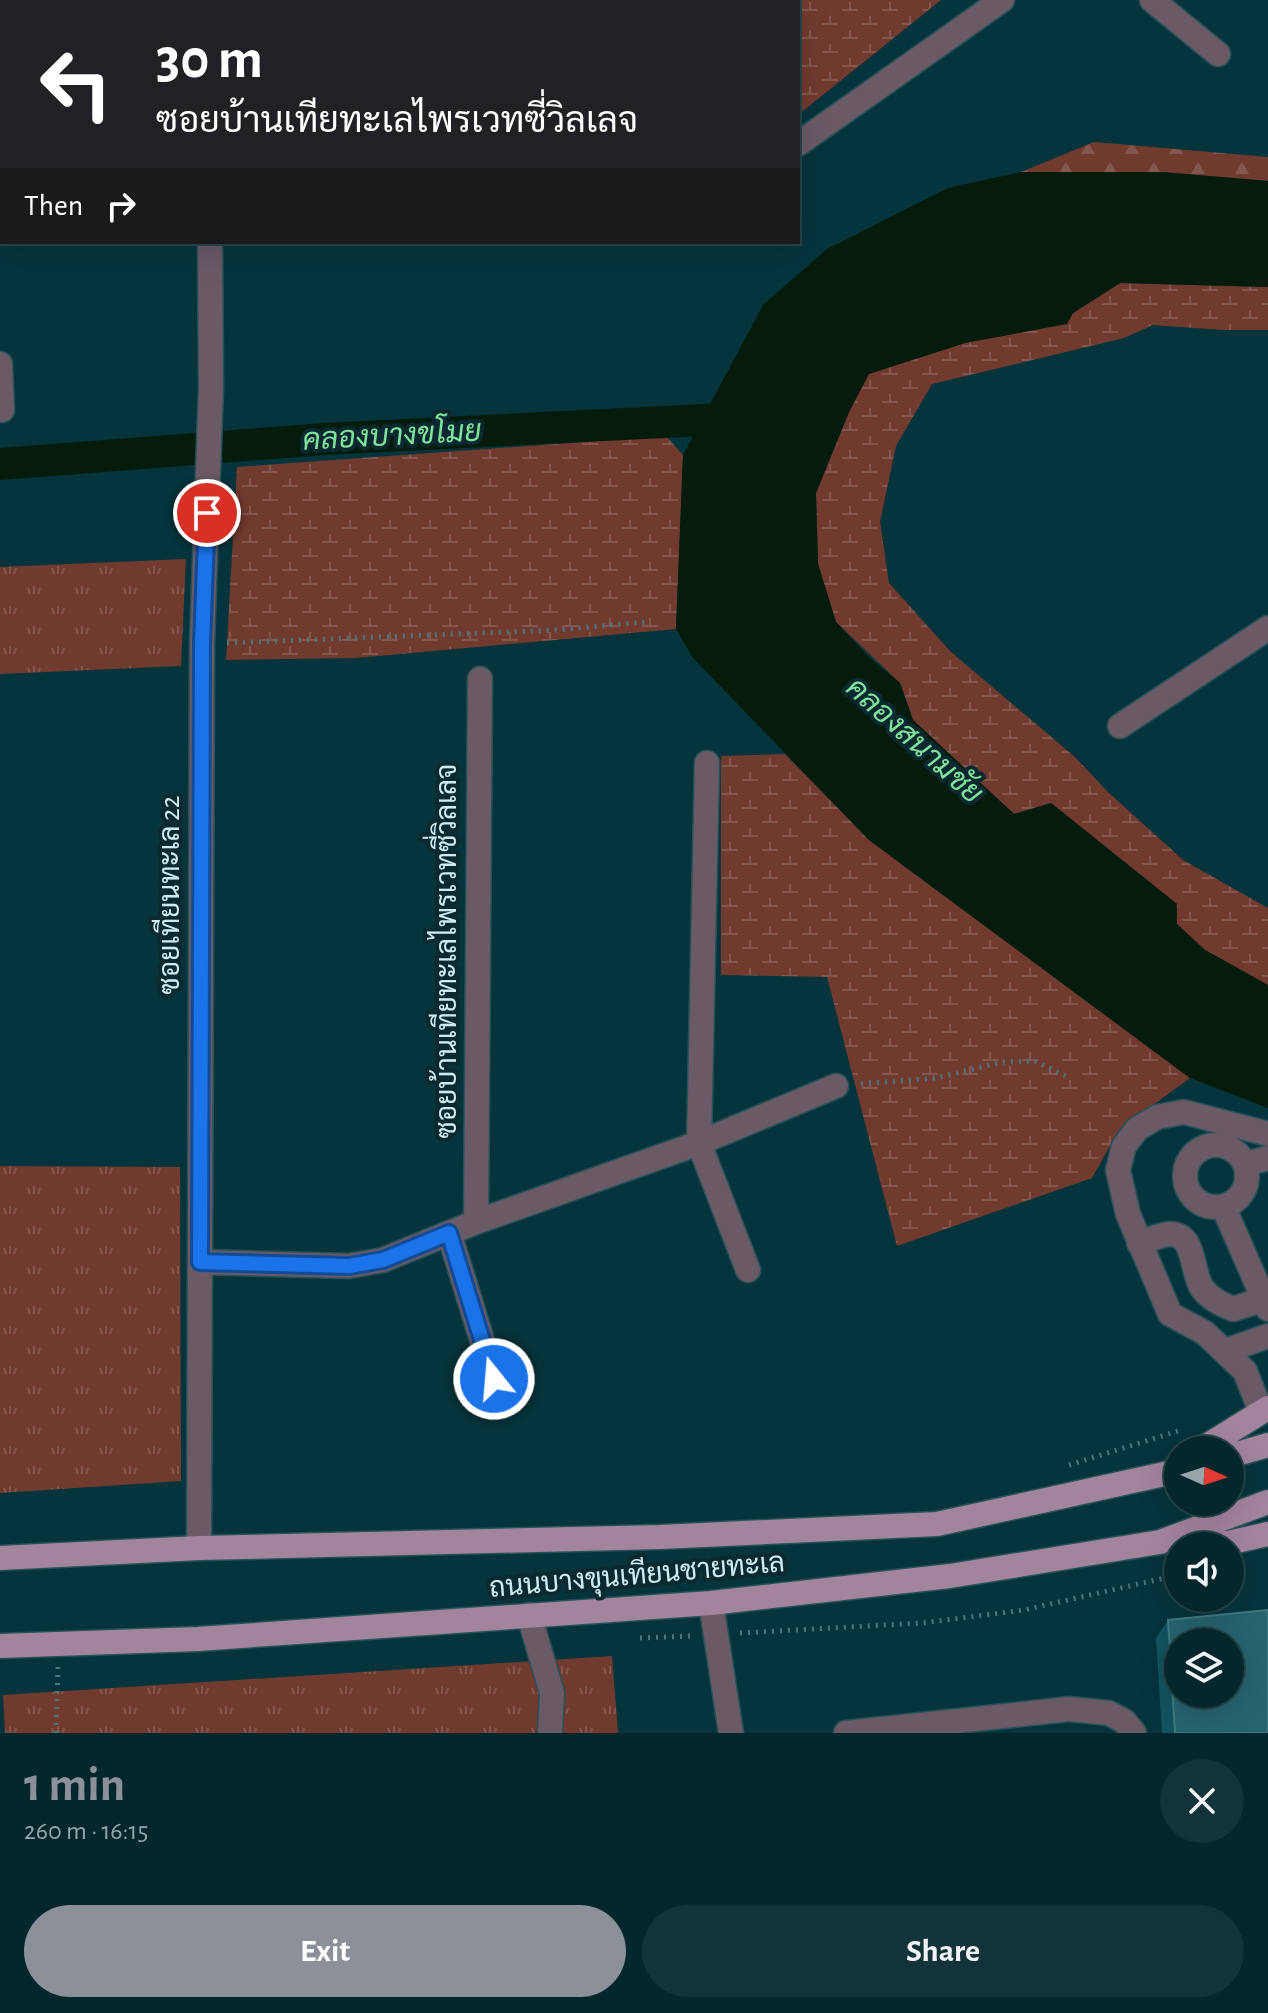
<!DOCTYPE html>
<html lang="en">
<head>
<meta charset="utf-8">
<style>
	:root { --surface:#04272d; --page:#123339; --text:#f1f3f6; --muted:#97a5aa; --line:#254449; --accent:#8c9099 }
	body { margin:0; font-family:"Alegreya Sans",Sarabun,sans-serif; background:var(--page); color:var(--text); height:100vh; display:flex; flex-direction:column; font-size:30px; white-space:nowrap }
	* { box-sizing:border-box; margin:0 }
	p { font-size:26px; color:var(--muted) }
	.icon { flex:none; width:44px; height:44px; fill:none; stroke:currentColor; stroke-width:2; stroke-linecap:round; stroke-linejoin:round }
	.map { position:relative; height:1733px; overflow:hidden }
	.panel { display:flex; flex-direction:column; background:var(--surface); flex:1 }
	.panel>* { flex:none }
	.banner { position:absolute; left:0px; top:0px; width:800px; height:244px; box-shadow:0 8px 32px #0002,0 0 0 2px var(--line); background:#202124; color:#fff; overflow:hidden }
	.needle { width:52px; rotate:93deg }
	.fabs { position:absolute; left:1164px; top:1436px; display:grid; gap:16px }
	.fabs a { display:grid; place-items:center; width:80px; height:80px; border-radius:50%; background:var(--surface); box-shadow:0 8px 32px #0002,0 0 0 2px var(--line); font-size:40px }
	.pin { position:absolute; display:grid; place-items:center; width:68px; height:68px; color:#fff; margin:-34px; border:4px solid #fff; border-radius:50%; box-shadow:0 2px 8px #0007 }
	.me { position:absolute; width:88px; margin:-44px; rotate:343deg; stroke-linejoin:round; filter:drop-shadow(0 0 6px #0008) }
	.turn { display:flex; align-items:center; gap:28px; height:168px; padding:0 24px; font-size:36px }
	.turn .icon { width:104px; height:104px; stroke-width:2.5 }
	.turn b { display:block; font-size:56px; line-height:68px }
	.then { display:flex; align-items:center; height:76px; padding:0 24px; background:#0003; gap:16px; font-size:30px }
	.round { display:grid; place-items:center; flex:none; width:84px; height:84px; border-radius:42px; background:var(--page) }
	.head { display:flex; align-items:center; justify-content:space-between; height:136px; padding:0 24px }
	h1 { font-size:48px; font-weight:700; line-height:60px; color:var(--accent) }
	.action { display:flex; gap:16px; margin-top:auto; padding:16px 24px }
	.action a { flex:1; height:92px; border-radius:48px; background:var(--accent); color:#fff; font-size:32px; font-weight:700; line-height:92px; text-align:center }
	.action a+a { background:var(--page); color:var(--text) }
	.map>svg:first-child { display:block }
	.grass { fill:url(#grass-tufts) }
	.forest { fill:url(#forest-firs) }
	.wetland { fill:url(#wetland-marsh) }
	.water { fill:#051b0c }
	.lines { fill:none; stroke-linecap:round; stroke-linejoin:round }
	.canal { stroke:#051b0c; stroke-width:32 }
	.minor-casing { stroke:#265159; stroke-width:27 }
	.major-casing { stroke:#265159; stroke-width:27 }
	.path { stroke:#4e757d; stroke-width:5; stroke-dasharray:2 6; stroke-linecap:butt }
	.minor { stroke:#695a66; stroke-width:24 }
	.major { stroke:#a3849d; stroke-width:24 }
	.wall { fill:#11535e }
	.building { fill:#26646e; stroke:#407982; stroke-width:2; fill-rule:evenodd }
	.route-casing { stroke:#114b97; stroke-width:20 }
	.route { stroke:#1a73e8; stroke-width:14 }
	.labels { text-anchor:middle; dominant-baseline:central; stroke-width:8; stroke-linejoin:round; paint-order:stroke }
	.street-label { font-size:28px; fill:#cfebf1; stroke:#0b292e }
	.water-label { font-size:30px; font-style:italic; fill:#80e39d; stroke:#0b292e }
</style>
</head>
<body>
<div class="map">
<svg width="1268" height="1733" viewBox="0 0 1268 1733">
	<defs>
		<pattern id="grass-tufts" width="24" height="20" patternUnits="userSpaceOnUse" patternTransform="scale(2)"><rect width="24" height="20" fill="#713a2f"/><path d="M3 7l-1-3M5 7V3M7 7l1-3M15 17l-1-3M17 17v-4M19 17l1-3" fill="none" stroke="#84574e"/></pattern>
		<pattern id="forest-firs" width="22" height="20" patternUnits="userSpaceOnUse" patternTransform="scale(2)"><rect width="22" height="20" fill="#713a2f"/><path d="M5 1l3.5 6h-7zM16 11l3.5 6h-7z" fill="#84574e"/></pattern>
		<pattern id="wetland-marsh" width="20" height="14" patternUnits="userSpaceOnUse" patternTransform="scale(2)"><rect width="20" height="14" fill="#713a2f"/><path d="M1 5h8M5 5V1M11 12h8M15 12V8" fill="none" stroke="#84574e"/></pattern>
	</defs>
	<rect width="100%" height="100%" fill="#06343c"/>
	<path class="grass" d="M186,559L181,666L0,674V567Z
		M0,1166L180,1167L181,1481L0,1493Z
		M612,1656L618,1733H5L3,1695Z"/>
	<path class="forest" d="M1094,142L1268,157V181L1162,172H1021Z"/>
	<path class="wetland" d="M777,0H941L798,115V2Z
		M1120,283L1268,287V330H1223L1153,325L1124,338L932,384L896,446L880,522L889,583L950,651L1075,757L1108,792L1183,860L1268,908V985L1205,950L1177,924V904L1051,803L1014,814L913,720L900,683L836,622L818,564L816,493L849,412L868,374L965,343L1073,313Z
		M666,436L683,455L676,629L356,658L226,660L237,467Z
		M785,754L869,840L1190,1078L1119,1130L1092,1178L897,1246L827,977L721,975V756Z"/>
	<path class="water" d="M1021,172H1162L1268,181V287L1120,283L1073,313L1067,324L965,343L869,374L849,412L816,493L818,564L836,622L870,658L900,683L913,720L1014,814L1051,803L1177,904V924L1205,950L1268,985V1108L1190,1078L869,840L693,658L676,629L683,455L763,305L827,249L948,188Z"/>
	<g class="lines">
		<path class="canal" d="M0,464L324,439L746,418"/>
		<g class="minor-casing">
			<path id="minor" d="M208,0V2
				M1152,0L1218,54
				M798,144L1002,0
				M0,151H2
				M0,364L2,410
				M1120,726L1268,628
				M707,763L699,1143L748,1270
				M1185 1176a31 31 0 1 1 62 0a31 31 0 1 1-62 0Z
				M1245,1164L1268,1158
				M1223,1206L1268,1309
				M476,1222L480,679
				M449,1233L494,1379
				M1139,1243C1149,1240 1160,1235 1169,1234C1196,1233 1191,1272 1202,1288C1210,1299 1221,1304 1233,1309L1268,1298
				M200,1262L349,1266L383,1260L476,1222L699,1143L836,1086
				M1225,1351L1268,1336
				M1261,1412L1245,1371L1205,1333L1170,1314L1128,1214L1118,1170L1124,1146L1137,1129L1157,1117L1184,1112L1268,1134
				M199,1548L202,644L211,387L210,242
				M711,1603L731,1733
				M529,1615L552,1693L550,1733
				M846,1733L1069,1709L1109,1713L1124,1721L1134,1733"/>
		</g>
		<g class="major-casing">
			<path id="major" d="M1200,1450L1268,1408
				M1230,1456L1268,1445
				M1175,1542L1228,1543L1268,1534
				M0,1558L199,1548L660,1537L937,1524L1178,1471
				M0,1646L198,1639L711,1603L950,1576L1160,1542L1268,1502"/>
		</g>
		<path class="path" d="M227,643L557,630L646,622
			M861,1084L936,1078L1002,1062L1034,1061L1066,1076
			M1069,1465L1181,1430
			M740,1633L922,1623L1024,1610L1178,1575
			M640,1638L690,1636
			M56,1733L58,1667"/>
		<use href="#minor" class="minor"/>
		<use href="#major" class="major"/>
	</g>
	<path class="wall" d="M1168,1620L1268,1733H1162L1156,1638Z"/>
	<path class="building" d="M1268,1610V1733H1175L1168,1620ZM1178,1642H1230V1694H1178Z"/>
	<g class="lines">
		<g class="route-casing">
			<path id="route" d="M207,513L202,644L200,1262L349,1266L383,1260L449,1233L494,1379"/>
		</g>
		<use href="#route" class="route"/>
	</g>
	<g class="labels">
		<g class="street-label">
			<text transform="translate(171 895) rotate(-90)">ซอยเทียนทะเล 22</text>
			<text transform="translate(448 951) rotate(-90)">ซอยบ้านเทียทะเลไพรเวทซี่วิลเลจ</text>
			<text transform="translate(637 1576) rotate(-5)">ถนนบางขุนเทียนชายทะเล</text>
		</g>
		<g class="water-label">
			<text transform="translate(392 436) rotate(-3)">คลองบางขโมย</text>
			<text transform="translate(914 741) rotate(42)">คลองสนามชัย</text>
		</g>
	</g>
</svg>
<div class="fabs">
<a><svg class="needle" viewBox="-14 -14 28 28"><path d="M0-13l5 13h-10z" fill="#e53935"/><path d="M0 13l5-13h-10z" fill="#97a5aa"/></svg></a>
<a><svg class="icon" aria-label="sound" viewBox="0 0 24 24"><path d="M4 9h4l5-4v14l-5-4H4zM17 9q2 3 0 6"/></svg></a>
<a><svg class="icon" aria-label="layers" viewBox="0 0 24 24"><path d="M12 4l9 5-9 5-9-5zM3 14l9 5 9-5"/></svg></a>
</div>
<div class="pin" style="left:207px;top:513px;background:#d93025"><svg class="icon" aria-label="arrive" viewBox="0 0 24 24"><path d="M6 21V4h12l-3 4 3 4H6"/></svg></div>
<svg class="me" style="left:494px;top:1379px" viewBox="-20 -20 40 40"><circle r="17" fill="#1a73e8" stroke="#fff" stroke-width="3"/><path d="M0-11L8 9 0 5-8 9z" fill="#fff"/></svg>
<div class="banner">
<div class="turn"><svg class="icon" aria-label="left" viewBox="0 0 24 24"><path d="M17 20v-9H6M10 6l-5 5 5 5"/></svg><div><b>30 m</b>ซอยบ้านเทียทะเลไพรเวทซี่วิลเลจ</div></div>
<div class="then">Then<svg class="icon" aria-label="right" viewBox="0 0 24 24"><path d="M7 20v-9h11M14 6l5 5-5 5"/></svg></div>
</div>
</div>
<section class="panel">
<div class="head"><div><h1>1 min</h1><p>260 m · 16:15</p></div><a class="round"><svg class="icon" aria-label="close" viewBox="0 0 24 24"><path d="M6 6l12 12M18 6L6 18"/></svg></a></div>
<div class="action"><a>Exit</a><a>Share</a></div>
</section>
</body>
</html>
